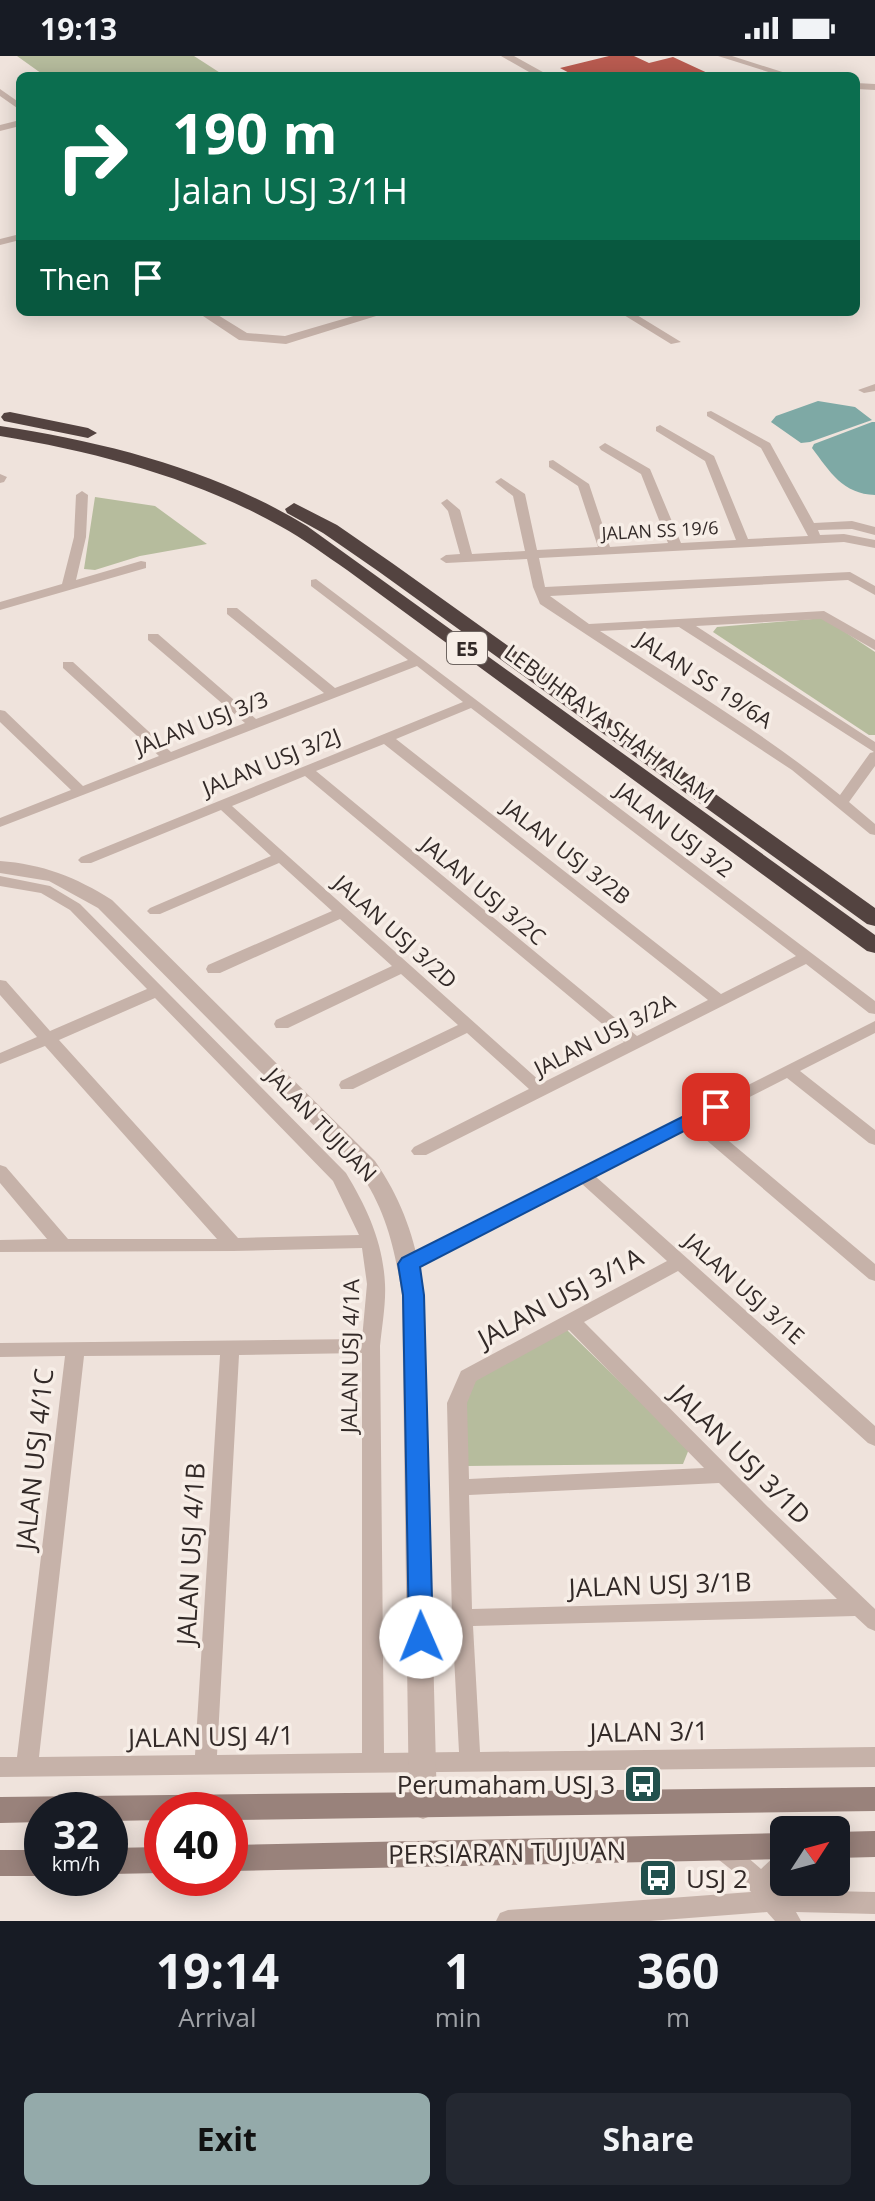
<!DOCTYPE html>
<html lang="en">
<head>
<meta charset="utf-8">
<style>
	:root { --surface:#171b24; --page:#242831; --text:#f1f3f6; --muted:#9ea1a6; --accent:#94aaaa }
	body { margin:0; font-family:"Open Sans",sans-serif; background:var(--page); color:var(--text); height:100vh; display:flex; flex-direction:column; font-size:30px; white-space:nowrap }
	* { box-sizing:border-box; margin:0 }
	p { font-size:26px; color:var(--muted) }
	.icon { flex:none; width:44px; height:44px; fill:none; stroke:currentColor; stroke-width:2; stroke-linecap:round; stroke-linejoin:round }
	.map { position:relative; height:1865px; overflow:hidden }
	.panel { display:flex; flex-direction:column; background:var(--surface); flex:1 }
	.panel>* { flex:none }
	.banner { position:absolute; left:16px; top:16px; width:844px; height:244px; border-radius:12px; box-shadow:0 4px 20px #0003; background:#0b6e4f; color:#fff; overflow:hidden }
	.needle { width:52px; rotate:54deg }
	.fabs { position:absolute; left:770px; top:1760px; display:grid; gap:16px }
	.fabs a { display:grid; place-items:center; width:80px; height:80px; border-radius:12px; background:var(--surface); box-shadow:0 4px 20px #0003; font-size:40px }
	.speed { position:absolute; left:24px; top:1736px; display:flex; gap:16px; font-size:40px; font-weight:700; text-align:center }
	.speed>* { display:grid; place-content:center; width:104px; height:104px; border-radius:50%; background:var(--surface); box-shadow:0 4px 20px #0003; line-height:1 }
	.speed small { font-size:20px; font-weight:400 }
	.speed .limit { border:12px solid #d22; background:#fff; color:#111 }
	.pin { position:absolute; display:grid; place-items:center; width:68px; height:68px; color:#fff; margin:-34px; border-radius:16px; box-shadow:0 4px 12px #0006 }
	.me { position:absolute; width:88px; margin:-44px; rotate:359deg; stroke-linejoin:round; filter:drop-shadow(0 0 6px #0008) }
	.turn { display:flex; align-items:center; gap:28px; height:168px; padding:0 24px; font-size:36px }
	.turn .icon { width:104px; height:104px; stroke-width:2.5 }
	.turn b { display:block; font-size:56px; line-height:68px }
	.then { display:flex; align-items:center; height:76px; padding:0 24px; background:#0003; gap:16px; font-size:30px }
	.eta { display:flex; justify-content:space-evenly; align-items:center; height:136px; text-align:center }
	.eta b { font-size:48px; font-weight:700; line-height:56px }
	.primary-button { display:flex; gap:16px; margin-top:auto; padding:16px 24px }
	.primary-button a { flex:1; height:92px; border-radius:12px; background:var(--accent); color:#111; font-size:32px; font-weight:700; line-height:92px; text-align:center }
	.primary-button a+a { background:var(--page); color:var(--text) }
	.status { display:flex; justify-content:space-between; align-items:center; height:56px; padding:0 40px; background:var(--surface); direction:ltr }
	.status svg { height:22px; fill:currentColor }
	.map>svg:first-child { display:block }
	.green { fill:#b6bc9d }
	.water { fill:#7ea9a5 }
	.building { fill:#b95b50 }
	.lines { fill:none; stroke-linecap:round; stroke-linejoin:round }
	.minor { fill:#c6b2a9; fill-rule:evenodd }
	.tertiary { fill:#c6b2a9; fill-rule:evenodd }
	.secondary { fill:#99827b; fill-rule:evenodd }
	.motorway { fill:#534340; fill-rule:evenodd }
	.route { fill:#1a73e8; stroke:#114b97; stroke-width:2 }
	.labels { text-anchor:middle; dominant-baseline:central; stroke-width:7; stroke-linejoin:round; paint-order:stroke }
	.far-street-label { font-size:18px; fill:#332a28; stroke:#f7eee7 }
	.shield { fill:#f7eee7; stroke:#6e6561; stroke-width:2 }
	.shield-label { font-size:20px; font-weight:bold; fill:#332a28 }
	.street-label { font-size:22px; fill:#332a28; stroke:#f7eee7 }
	.near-street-label { font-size:26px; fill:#332a28; stroke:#f7eee7 }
	.near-poi-label { font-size:26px; fill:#332a28; stroke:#f7eee7; text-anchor:end }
</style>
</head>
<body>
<div class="status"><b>19:13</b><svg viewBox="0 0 49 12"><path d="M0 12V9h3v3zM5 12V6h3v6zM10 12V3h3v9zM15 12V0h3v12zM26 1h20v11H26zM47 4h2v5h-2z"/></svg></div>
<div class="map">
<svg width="875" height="1865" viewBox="0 0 875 1865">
	<rect width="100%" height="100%" fill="#efe3dc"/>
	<path class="green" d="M17,0H194L225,20H45Z
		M95,441L155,450L207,488L140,500L95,514L84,513Z
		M824,562L875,596V679H869L713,576L717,571Z
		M567,1274L689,1393L683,1408L467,1410L465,1350L476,1323Z"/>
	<path class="water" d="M818,345L855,351L872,364L810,386L801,387L771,366L776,360Z
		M872,366H875V439C843,438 830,416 812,392L814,388Z"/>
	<path class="building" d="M609,0H634L649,7L673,1L714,20H575L560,12Z"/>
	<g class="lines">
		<path class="minor" d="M718,0H732L795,20H781Z
			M856,27L875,28V34L856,33Z
			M0,33L20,47V54L0,40Z
			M20,64V70L0,75V69Z
			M20,178V184L0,189V183Z
			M619,256H632L681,286L671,288Z
			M875,328V335L864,337L858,334Z
			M711,355L770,387L814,467L852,465L875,471V479L852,473L818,474L820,479L844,478L875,484V492L844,486L539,502L545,531L850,516L875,530V539L848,524L550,540L589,568L824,555L875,584V594L821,563L696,570L875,686V710L849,746L875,768V779L870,778L792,714L540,548L533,531L527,503L446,507L440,503L446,499L460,498L448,455L441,447L447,443L460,454L472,498L525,495L513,440L495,426L501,422L525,438L537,494L598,491L578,430L549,411V405L553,404L589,428L610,491L668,487L641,418L601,394L599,391L605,387L650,413L681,487L736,484L705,405L656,375V371L660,369L714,400L748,483L808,480L761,392L707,360V356ZM679,571L874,696L870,697L840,739C765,678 682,628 600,575Z
			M0,418L7,421L4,426L0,427Z
			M82,435L88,439L86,481L76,524L141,505L146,506V512L0,554V546L62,528L74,481L76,439Z
			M316,523L875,945V958L869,957L806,908L426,1099H414L411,1095L414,1091L529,1033L467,977L353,1033H341L339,1029L341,1025L458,969L401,918L288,972H276L274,968L276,964L392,910L340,863L220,917H208L206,913L208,909L332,855L279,807L160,858H150L147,855L150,852L271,800L221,754L91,807H81L78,804L81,801L463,646L417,610L0,771V762L71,734L0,666V654L5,655L83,730L159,700L63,612V606H73L171,696L245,667L148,584V578H158L256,663L324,637L227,558V552H237L335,632L408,604L311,530V524ZM471,652L796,900L721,938L396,683ZM384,688L708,944L637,980L316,715ZM305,720L624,986L542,1027L232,750Z
			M0,820L50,830L80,848L346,1117C367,1152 383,1186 385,1228C386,1248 382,1270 380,1290L384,1697L459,1696L452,1562L447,1347L461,1315L667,1205L581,1127L415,1213H403L400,1208L403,1203L875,965V977L800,1015L875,1074V1089L869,1087L787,1022L704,1064L875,1208V1225L869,1223L691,1071L595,1120L875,1370V1390L868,1387L678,1215L584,1266L768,1451L875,1553V1575L868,1572L855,1560L473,1570L480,1696L875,1691V1711L0,1721V1701H17L65,1300L0,1301V1287L362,1283L367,1228L362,1192L233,1195L0,1196V1184L47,1183L0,1127V1109L6,1111L68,1183H217L45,990L0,1008V997L37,981L0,939V924L6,925L50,975L147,933L70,854L41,837L0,830ZM155,942L333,1125L359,1179L238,1182L59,984ZM569,1274L704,1412L469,1423L467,1347L476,1325ZM362,1297V1697L217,1699L239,1299ZM220,1299L195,1699L39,1701L84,1300ZM719,1427L837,1543L472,1553L469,1439Z
			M722,1783L730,1786L761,1813L776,1799L784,1796V1821L775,1830L778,1834L875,1836V1858L796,1856L801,1865H775L767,1856L650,1865H496L500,1857L508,1854L751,1836L738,1819L714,1800L711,1793L714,1786Z"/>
		<path class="tertiary" d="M501,0H514L550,20H536Z
			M197,256H213L247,277L285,280L367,256H389L286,288L239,284Z
			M0,805C42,808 76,821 112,844L375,1105C404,1147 417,1188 424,1239L437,1750L433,1759L423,1763L413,1759L409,1750L402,1239C395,1193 386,1154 359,1115L98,852L49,825L0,817Z"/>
		<path class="secondary" d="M875,1731V1755L230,1764V1754H162V1764L110,1765V1754H42V1766L0,1767V1741Z
			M875,1775V1801L836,1802V1776Z
			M784,1777V1803L230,1815V1789Z
			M162,1791V1817L110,1818V1792Z
			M0,1794H42V1820H0Z"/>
		<path class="motorway" d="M10,356L88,372L97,377L88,382L4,365L1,361L4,357Z
			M0,370C106,386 215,414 307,470L875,879V897L867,895L347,514C325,499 304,483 280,470C194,422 97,396 0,380Z
			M294,447L337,469L392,507L875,852V870L867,868L378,515L323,477L287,457L285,453Z"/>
	</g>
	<path class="route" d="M716,1044L726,1051L723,1055L420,1211L424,1239L433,1581L429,1588L421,1591L412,1588L409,1581L403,1239L398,1208L402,1202Z"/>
	<defs>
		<g id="bus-square" transform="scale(2)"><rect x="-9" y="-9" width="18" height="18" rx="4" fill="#22504d" stroke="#f7eee7"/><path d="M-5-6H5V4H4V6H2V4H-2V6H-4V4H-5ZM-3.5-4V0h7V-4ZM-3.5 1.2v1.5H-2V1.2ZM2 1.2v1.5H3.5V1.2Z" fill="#fff"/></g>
	</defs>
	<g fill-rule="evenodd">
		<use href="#bus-square" x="643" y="1728"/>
		<use href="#bus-square" x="658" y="1822"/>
	</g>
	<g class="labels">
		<g class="far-street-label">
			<text transform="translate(660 474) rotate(-3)">JALAN SS 19/6</text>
		</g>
		<rect class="shield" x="447" y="576" width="40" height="32" rx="6"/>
		<g class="shield-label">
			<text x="467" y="592">E5</text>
		</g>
		<g class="street-label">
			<text transform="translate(705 623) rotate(33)">JALAN SS 19/6A</text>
			<text transform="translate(201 666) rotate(-21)">JALAN USJ 3/3</text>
			<text transform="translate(610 667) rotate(36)">LEBUHRAYA SHAH ALAM</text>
			<text transform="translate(271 705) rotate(-22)">JALAN USJ 3/2J</text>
			<text transform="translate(675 773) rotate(37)">JALAN USJ 3/2</text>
			<text transform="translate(567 795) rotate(38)">JALAN USJ 3/2B</text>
			<text transform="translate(484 834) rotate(40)">JALAN USJ 3/2C</text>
			<text transform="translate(396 875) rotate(42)">JALAN USJ 3/2D</text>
			<text transform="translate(604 978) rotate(-27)">JALAN USJ 3/2A</text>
			<text transform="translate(322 1068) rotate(46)">JALAN TUJUAN</text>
			<text transform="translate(745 1232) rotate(42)">JALAN USJ 3/1E</text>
			<text transform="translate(349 1300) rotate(-89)">JALAN USJ 4/1A</text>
		</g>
		<g class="near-street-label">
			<text transform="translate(560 1241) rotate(-28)">JALAN USJ 3/1A</text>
			<text transform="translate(741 1398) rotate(45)">JALAN USJ 3/1D</text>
			<text transform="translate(34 1403) rotate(-84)">JALAN USJ 4/1C</text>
			<text transform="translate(190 1498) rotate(-87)">JALAN USJ 4/1B</text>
			<text transform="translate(660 1528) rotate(-2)">JALAN USJ 3/1B</text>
			<text transform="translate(649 1675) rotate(-1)">JALAN 3/1</text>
			<text transform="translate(211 1680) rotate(-1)">JALAN USJ 4/1</text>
			<text transform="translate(507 1796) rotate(-1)">PERSIARAN TUJUAN</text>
		</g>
		<g class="near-poi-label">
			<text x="615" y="1728">Perumaham USJ 3</text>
			<text x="686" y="1822" text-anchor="start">USJ 2</text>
		</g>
	</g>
</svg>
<div class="fabs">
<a><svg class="needle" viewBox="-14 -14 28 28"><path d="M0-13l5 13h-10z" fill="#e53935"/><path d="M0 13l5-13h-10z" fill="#9ea1a6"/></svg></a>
</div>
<div class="speed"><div>32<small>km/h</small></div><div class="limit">40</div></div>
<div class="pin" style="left:716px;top:1051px;background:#d93025"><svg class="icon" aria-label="arrive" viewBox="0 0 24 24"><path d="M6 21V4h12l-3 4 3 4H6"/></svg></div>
<svg class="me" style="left:421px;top:1581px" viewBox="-20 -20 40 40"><circle r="19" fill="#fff"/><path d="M0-13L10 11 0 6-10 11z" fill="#1a73e8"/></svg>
<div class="banner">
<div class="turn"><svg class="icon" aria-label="right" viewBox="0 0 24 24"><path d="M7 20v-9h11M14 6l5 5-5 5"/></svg><div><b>190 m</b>Jalan USJ 3/1H</div></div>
<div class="then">Then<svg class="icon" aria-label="arrive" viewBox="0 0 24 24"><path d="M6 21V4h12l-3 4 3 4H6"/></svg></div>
</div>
</div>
<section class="panel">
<div class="eta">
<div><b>19:14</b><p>Arrival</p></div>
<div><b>1</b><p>min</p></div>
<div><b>360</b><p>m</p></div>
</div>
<div class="primary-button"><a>Exit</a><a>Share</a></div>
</section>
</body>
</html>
